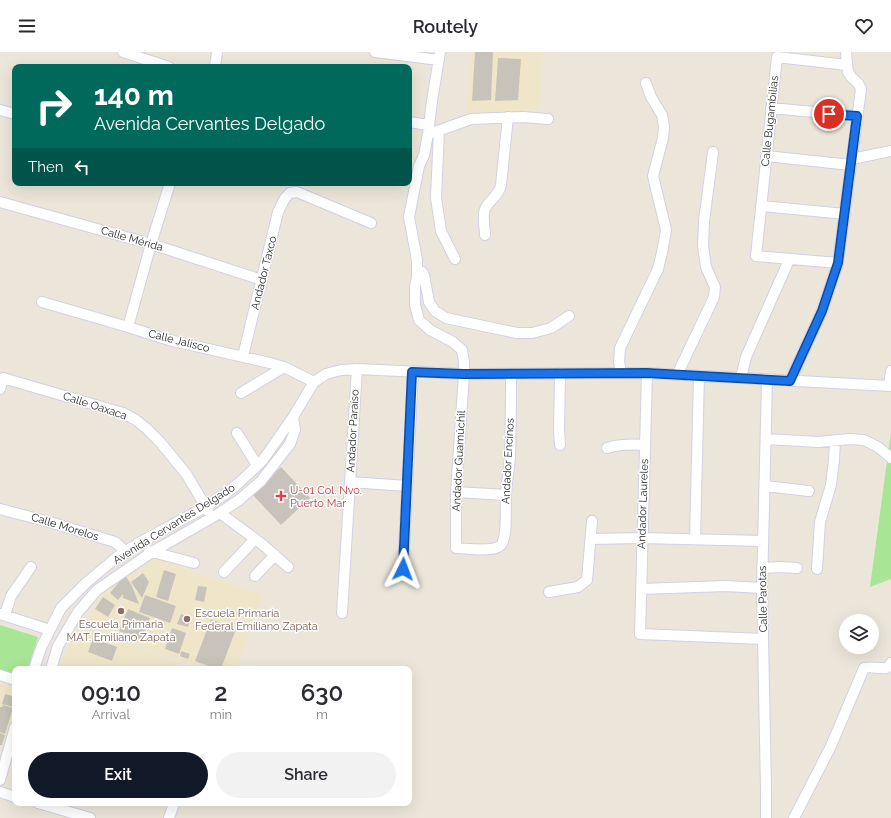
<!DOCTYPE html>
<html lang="en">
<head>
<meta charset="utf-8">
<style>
	:root { --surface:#fff; --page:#f2f2f3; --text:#2b2b33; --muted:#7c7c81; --accent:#111827 }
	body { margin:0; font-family:Raleway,sans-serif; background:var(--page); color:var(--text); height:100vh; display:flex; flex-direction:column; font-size:15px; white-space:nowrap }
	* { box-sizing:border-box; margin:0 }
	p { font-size:13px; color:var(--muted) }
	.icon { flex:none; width:22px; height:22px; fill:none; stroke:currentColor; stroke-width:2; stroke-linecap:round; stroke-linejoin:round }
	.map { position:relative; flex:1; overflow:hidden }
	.sheet { position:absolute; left:12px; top:614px; width:400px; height:140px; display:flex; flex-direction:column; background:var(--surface); border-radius:8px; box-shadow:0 4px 16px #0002 }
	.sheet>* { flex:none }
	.hud { position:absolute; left:12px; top:12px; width:400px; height:122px; border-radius:8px; box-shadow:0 4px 16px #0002; background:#00695c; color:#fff; overflow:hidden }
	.controls { position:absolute; left:839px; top:562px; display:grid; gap:8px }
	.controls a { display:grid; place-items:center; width:40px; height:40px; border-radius:50%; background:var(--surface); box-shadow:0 4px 16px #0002; font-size:20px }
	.pin { position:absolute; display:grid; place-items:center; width:34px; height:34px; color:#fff; margin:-17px; border:2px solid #fff; border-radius:50%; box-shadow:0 1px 4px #0007 }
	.me { position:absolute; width:44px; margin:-22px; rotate:3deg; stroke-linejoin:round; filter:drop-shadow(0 0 3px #0008) }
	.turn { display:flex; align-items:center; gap:14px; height:84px; padding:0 16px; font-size:18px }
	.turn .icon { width:52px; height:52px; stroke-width:2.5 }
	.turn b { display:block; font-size:28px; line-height:34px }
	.then { display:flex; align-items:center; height:38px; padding:0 16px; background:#0003; gap:8px; font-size:15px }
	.eta { display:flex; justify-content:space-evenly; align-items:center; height:68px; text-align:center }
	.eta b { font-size:24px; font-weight:600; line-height:28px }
	.primary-button { display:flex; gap:8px; margin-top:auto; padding:8px 16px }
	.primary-button a { flex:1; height:46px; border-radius:24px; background:var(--accent); color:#fff; font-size:16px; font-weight:600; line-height:46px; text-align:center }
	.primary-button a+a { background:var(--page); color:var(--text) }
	header { display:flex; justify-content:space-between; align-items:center; height:52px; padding:0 16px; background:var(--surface); font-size:18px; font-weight:600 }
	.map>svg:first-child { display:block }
	.education { fill:#efe6c9 }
	.green { fill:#a8e595 }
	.building { fill:#c7c3ba }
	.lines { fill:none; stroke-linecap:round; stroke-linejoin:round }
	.minor-casing { stroke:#d0d1e3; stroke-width:12 }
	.minor { stroke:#fff; stroke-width:10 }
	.route-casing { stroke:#114b97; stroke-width:10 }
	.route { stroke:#1a73e8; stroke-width:7 }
	.health-dot { fill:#e0444e; stroke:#fff; stroke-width:1.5 }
	.education-dot { fill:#8d6e63; stroke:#fff; stroke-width:1.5 }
	.labels { text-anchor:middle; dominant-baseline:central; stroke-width:3; stroke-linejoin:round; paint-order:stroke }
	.street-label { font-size:11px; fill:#292929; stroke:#fff }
	.health-label { font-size:11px; fill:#be3a42; stroke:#fff; text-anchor:start }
	.education-label { font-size:11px; fill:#785e54; stroke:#fff; text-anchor:start }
</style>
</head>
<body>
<header><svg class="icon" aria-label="menu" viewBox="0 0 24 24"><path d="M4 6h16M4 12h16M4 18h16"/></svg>Routely<svg class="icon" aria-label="heart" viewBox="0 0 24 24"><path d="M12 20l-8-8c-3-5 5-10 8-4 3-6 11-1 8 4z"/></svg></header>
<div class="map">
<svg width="891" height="766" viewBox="0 0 891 766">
	<rect width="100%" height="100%" fill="#ece6da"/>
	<path class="education" d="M471,0H543L540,57L507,61L467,63Z
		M150,505L263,543L237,617H204L118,586L123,549Z
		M147,506L120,549L116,584L84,572L104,540L127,521Z
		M79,573L193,617H59Z
		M0,632L15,638V657L4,696L0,694Z"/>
	<path class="green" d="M891,380V527L870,535Z
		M0,573L38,585L28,617H15V624L0,618Z"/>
	<path class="building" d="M475,0H493L491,48L472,49Z
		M498,6L521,7L518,48L495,49Z
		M281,415L310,446L281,473L252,442Z
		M164,518L176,522L168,549L156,545Z
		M143,521L149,530L142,546L131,530Z
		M125,523L132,534L139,552L123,546V542L118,548L110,541Z
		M198,534L207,535L204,550L195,548Z
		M145,543L176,554L170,571L139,560Z
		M103,545L115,553L108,565L95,557Z
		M128,557L150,566L141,588L119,579Z
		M181,562L191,565L188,575L177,572Z
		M211,567L236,577L221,617H216L195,609Z
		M172,576L186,581L179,602L165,597Z
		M93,586L117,595L112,609L88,600Z
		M181,599L190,602L188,607L180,604Z
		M5,642L15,645V650L13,655L2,652Z
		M3,653L13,656L5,682L0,680V655H2Z
		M0,681L5,683L2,693H0Z"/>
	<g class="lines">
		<g class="minor-casing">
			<path id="minor" d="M123,0L169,15
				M375,0L439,8
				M440,0L432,49L428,82L424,103L419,114L409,165L417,208V225L415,235V253L419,268L430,278L453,290L462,298L464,310V322L456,440V496C466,496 493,501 501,493C508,484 505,456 506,445C506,430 510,416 510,402C511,375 511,348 511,322
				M215,15L217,0
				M771,56L857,64
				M0,58L15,62
				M409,70L429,73
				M439,79L436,146L441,179L455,207
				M432,81L471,67L523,65L548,67
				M766,104L851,113
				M852,107L891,99
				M0,150L151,192L262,228
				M761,154L845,162
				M485,183C485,175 482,165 485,157C489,148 499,144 501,133L508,65
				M838,211L756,204L777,5L847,13
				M417,219L422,220L424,223L429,250L435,259L446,266L517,281H532L551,276L569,264
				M42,250L128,275L169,288L270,311L284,315L314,330
				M128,275L151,192L170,131
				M243,304L278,160L285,146L290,141L297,140L371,171
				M560,321L559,378L560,393
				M621,321L619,310L620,296L658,217L663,196L666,178L653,124L663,86L664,75L662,63L651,45L646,31
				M647,321L640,582L763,587
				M677,323L714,245L715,235L706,215L703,194L704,169L713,100
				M741,326L746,305L789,208
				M790,329L822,259L838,211L861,37L858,31L852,26L848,20L846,0
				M889,334L891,319
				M0,337L3,326L123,361L136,368L147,377L160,390L187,423L208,459
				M241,341L284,315
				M237,381L257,413
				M766,387L818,390L850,387L864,388L878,395L891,406
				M607,396C620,392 631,392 645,393
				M350,430L407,434
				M765,434L809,439
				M456,440L506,443
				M0,457L53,471L115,490L126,500
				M220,461L262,492L288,515
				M591,487L642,486L763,489
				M695,487L699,324
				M149,499L194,511
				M762,516L780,515L797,516
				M403,517L413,320
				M817,517L820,470L831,433L834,408L835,389
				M224,520L255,487
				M255,524L275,503
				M641,537L725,534L762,536
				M549,540L578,535L587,528L592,469
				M342,561L357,317
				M0,562L50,578
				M5,563L11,544L31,515
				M34,617L41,596L61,556L86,531L117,505L137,492L205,455L225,442L240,430L263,408L293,365L314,330L326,322L341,318L357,317L464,322L647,321L891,334
				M51,617L58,594L78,560L97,538L152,500L220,461L239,448L261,429L290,392L295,378L293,365
				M0,623L15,628
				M0,728L15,675
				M0,740L15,745
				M38,751L90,766
				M169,766L174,751
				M766,766V737L762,536L767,328
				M794,766L831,694L864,616C871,614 879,617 887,616L891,611"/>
		</g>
		<use href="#minor" class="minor"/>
	</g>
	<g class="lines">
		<g class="route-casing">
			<path id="route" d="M403,517L412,320L464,322L647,321L790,329L822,259L838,211L857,64L829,62"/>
		</g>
		<use href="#route" class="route"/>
	</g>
	<path class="health-dot" d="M279 438h4v4h4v4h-4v4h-4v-4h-4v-4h4z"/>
	<g class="education-dot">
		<circle cx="121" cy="559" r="4"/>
		<circle cx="187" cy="567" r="4"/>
	</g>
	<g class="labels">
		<g class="street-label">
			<text transform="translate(770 69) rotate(-84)">Calle Bugambilias</text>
			<text transform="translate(132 187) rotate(16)">Calle Mérida</text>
			<text transform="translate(264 221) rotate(-76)">Andador Taxco</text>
			<text transform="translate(179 289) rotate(14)">Calle Jalisco</text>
			<text transform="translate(95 354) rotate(18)">Calle Oaxaca</text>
			<text transform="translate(353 379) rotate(-87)">Andador Paraíso</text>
			<text transform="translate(459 409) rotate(-87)">Andador Guamúchil</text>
			<text transform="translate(508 409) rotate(-87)">Andador Encinos</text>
			<text transform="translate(643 452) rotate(-88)">Andador Laureles</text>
			<text transform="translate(174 472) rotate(-32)">Avenida Cervantes Delgado</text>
			<text transform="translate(65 475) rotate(17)">Calle Morelos</text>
			<text transform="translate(763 547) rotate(-91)">Calle Parotas</text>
		</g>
		<g class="health-label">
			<text x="290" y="438">U-01 Col. Nvo.<tspan x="290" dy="13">Puerto Mar</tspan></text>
		</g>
		<g class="education-label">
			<text x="195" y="561">Escuela Primaria<tspan x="195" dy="13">Federal Emiliano Zapata</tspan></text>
			<text x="121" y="572" text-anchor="middle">Escuela Primaria<tspan x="121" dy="13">MAT. Emiliano Zapata</tspan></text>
		</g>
	</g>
</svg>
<div class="controls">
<a><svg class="icon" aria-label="layers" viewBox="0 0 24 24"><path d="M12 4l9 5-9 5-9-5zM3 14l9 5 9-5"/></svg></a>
</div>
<div class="pin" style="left:829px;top:62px;background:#d93025"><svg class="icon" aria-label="arrive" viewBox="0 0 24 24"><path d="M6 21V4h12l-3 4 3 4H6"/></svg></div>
<svg class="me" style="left:403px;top:517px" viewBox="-20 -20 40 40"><path d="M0-17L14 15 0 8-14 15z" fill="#1a73e8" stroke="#fff" stroke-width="4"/></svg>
<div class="hud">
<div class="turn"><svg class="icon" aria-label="right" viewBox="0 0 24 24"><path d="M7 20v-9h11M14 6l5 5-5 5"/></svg><div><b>140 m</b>Avenida Cervantes Delgado</div></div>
<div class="then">Then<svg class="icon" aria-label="left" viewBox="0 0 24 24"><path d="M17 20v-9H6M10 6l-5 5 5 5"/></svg></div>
</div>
<section class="sheet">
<div class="eta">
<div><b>09:10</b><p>Arrival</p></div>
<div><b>2</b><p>min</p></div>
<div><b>630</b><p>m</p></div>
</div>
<div class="primary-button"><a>Exit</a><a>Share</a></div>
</section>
</div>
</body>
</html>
